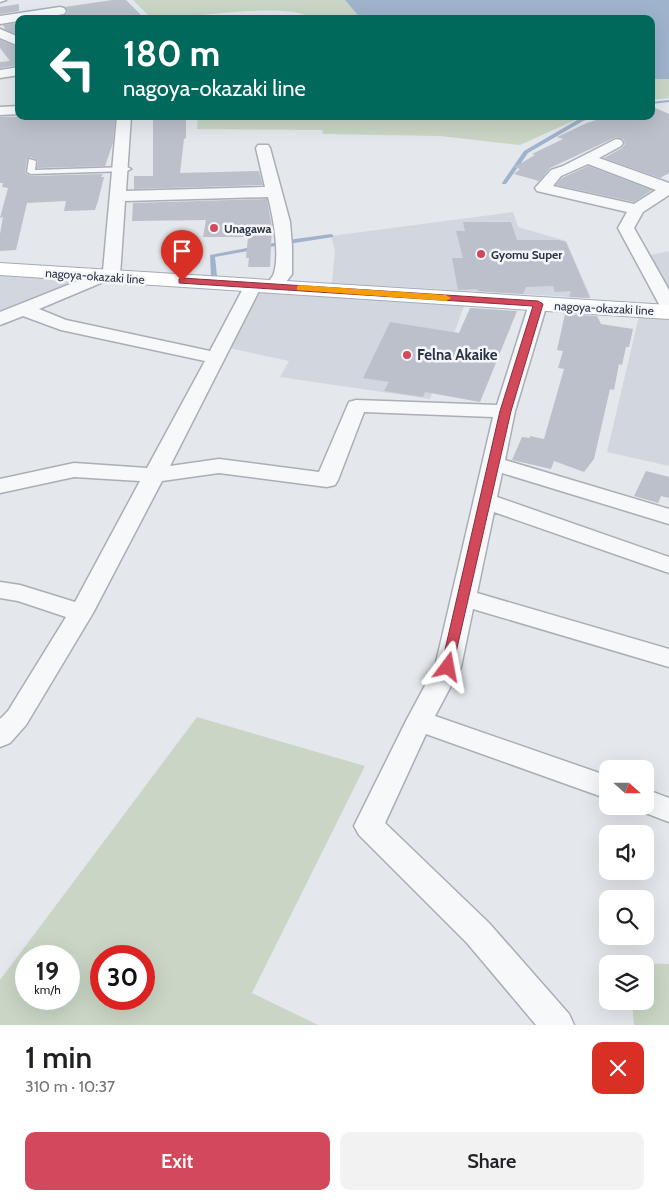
<!DOCTYPE html>
<html lang="en">
<head>
<meta charset="utf-8">
<style>
	:root { --surface:#fff; --page:#f2f2f2; --text:#202124; --muted:#757577; --accent:#d1495b }
	body { margin:0; font-family:Cabin,sans-serif; background:var(--page); color:var(--text); height:100vh; display:flex; flex-direction:column; font-size:19px; white-space:nowrap }
	* { box-sizing:border-box; margin:0 }
	p { font-size:16px; color:var(--muted) }
	.icon { flex:none; width:28px; height:28px; fill:none; stroke:currentColor; stroke-width:2; stroke-linecap:round; stroke-linejoin:round }
	.map { position:relative; height:1025px; overflow:hidden }
	.details { display:flex; flex-direction:column; background:var(--surface); flex:1 }
	.details>* { flex:none }
	.guide { position:absolute; left:15px; top:15px; width:640px; height:105px; border-radius:10px; box-shadow:0 5px 20px #0002; background:#00695c; color:#fff; overflow:hidden }
	.needle { width:32px; rotate:111deg }
	.tools { position:absolute; left:599px; top:760px; display:grid; gap:10px }
	.tools a { display:grid; place-items:center; width:55px; height:55px; border-radius:10px; background:var(--surface); box-shadow:0 5px 20px #0002; font-size:25px }
	.speed { position:absolute; left:15px; top:945px; display:flex; gap:10px; font-size:25px; font-weight:700; text-align:center }
	.speed>* { display:grid; place-content:center; width:65px; height:65px; border-radius:50%; background:var(--surface); box-shadow:0 5px 20px #0002; line-height:1 }
	.speed small { font-size:12px; font-weight:400 }
	.speed .limit { border:8px solid #d22; background:#fff; color:#111 }
	.pin { position:absolute; display:grid; place-items:center; width:42px; height:42px; color:#fff; margin:-51px -21px; border-radius:50% 50% 50% 0; rotate:-45deg; box-shadow:0 0 5px #0007 }
	.pin .icon { rotate:45deg }
	.me { position:absolute; width:55px; margin:-28px; rotate:13deg; stroke-linejoin:round; filter:drop-shadow(0 0 4px #0008) }
	.turn { display:flex; align-items:center; gap:18px; height:105px; padding:0 25px; font-size:22px }
	.turn .icon { width:65px; height:65px; stroke-width:2.5 }
	.turn b { display:block; font-size:35px; line-height:42px }
	.round { display:grid; place-items:center; flex:none; width:52px; height:52px; border-radius:10px; background:var(--page) }
	.head { display:flex; align-items:center; justify-content:space-between; height:85px; padding:0 25px }
	h1 { font-size:30px; font-weight:600; line-height:38px }
	.button { display:flex; gap:10px; margin-top:auto; padding:10px 25px }
	.button a { flex:1; height:58px; border-radius:10px; background:var(--accent); color:#fff; font-size:20px; font-weight:600; line-height:58px; text-align:center }
	.button a+a { background:var(--page); color:var(--text) }
	.map>svg:first-child { display:block }
	.built { fill:#d2d6de }
	.green { fill:#c9d6c5; fill-rule:evenodd }
	.water { fill:#9fb4cc }
	.lines { fill:none; stroke-linecap:round; stroke-linejoin:round }
	.stream { fill:#9fb4cc; fill-rule:evenodd }
	.building { fill:#bbc0ca }
	.lane-casing { stroke:#a9aeb7; stroke-width:3 }
	.street-casing { stroke:#a9aeb7; stroke-width:3 }
	.primary-casing { stroke:#a3abb8; stroke-width:2 }
	.lane { fill:#f7f8fa; fill-rule:evenodd }
	.street { fill:#f7f8fa; fill-rule:evenodd }
	.primary { fill:#fff; fill-rule:evenodd }
	.route { fill:#d1495b; stroke:#882f3b }
	.slow { fill:#f59e0b }
	.poi-dot { fill:#d1495b; stroke:#f4f6f9; stroke-width:2 }
	.labels { text-anchor:middle; dominant-baseline:central; stroke-width:5; stroke-linejoin:round; paint-order:stroke }
	.far-poi-label { font-size:12px; font-weight:bold; fill:#2b3445; stroke:#f4f6f9; text-anchor:start }
	.far-street-label { font-size:12px; fill:#2b3445; stroke:#f4f6f9 }
	.poi-label { font-size:15px; font-weight:bold; fill:#2b3445; stroke:#f4f6f9; text-anchor:start }
</style>
</head>
<body>
<div class="map">
<svg width="669" height="1025" viewBox="0 0 669 1025">
	<rect width="100%" height="100%" fill="#e4e7ec"/>
	<path class="built" d="M513,212L518,227L566,241L591,298L332,283L335,250L331,236Z
		M669,251V296L646,256Z
		M0,275L66,279L71,285L8,311L0,310Z
		M263,293L464,306L430,399L280,377L289,361L229,348L254,296Z
		M639,316L669,318V466L607,452Z"/>
	<path class="green" d="M133,0H345L361,19H313C288,0 189,19 152,19Z
		M651,79H669V98L651,100Z
		M198,116H587L575,120L520,145L440,136L323,134L322,130L197,129Z
		M197,717L365,766L252,993L318,1025H0V980ZM69,956V999H26V956ZM144,956V999H101V956Z
		M629,963L669,964V1025H634L632,1001H645V964Z"/>
	<path class="water" d="M345,0H669V79H651V19H361Z"/>
	<g class="lines">
		<path class="stream" d="M669,100V102L651,104V102Z
			M589,116H597L583,121L528,153L506,184H502V183L524,151L579,119Z
			M331,234L333,235V237L288,244L285,242L288,240Z
			M279,242L281,243V245L215,257L217,276L214,278L211,276L210,255Z"/>
	</g>
	<path class="building" d="M112,0H126L145,19H60V17L64,16L68,12L65,7Z
		M19,4V11L0,14V7Z
		M19,23V35L4,29L5,28L3,25Z
		M0,40L19,48V65L0,68V62L10,61L0,48Z
		M651,106L669,114V173L660,178L604,158L622,148L625,144L623,139L616,137L550,168L539,181L514,174L520,169L514,167L535,155L532,154L563,139L557,137L587,123L608,116H651Z
		M41,116L40,119L69,118L71,116L115,119L113,143L105,166L37,168L38,160L30,157L27,159L25,173L31,176L103,174L101,177H104L98,201L95,210L64,211L66,201L27,203L16,250L0,251V234L3,217L0,218L8,188L2,187L3,183H0V117Z
		M186,116V138L184,139L180,173L259,171L263,185L134,189V176H153V118Z
		M588,166L652,190L634,202L556,185L562,178Z
		M267,199L272,227L270,267H248L249,258H246L248,237H203L206,220L132,221L133,203Z
		M463,222H511L517,240H559L566,242L590,298L569,297L571,291L555,292L553,286L526,287L523,294L477,291L478,289L458,290L452,258H463L456,231H465Z
		M470,308L517,311L480,402L425,392L423,397L384,391L389,382L363,378L390,322L459,333Z
		M565,314L597,316L601,324L633,329L629,347H626L622,365L619,364L614,390L610,389L594,459L584,472L554,461L551,469L512,460L522,437L530,438V436L544,439L564,369L558,368L563,351L557,350Z
		M646,471L669,477V498L661,496L658,503L634,496Z"/>
	<g class="lines">
		<g class="lane-casing">
			<path id="lane" d="M0,0H6L0,2Z
				M29,159L36,161L35,170L127,167L131,169L127,171L31,174L27,172Z"/>
		</g>
		<g class="street-casing">
			<path id="street" d="M60,7L64,8L66,11L64,14L33,19H19V21L0,24V16Z
				M0,29L19,37V46L0,38Z
				M19,67V75L0,78V70Z
				M19,106V114L0,115V107Z
				M117,116H131L126,191L265,187L256,148L258,145H268L270,148L290,222L292,246V274L280,290L274,291L268,290L265,286C268,282 273,277 274,273C280,253 273,217 268,197L125,201L120,276L117,280H108L39,309L66,320L210,351L247,281L253,280L259,281L262,285L170,466L219,459L319,472L349,402L356,400L497,405L529,304L532,300L538,299L544,300L547,304L515,411L505,460L669,509V524L502,473L497,497L669,557V573L494,512L477,593L669,649V667L473,609L461,667L435,716L608,776V799L426,734L385,823L489,923L569,1014L574,1025H536L467,943L359,835L354,826L406,721L435,667L493,417L364,412L338,480L335,485L327,487L219,473L162,481L93,613L26,725L10,743L0,747V719L8,711L66,617L18,601L0,598V582L20,585L75,602L140,481L74,477L0,493V479L74,463L147,468L205,361L61,330L23,316L0,325V312L103,271Z
				M616,139L621,140L623,143L621,146L599,158L669,183V195L643,212L634,228L669,290V311L663,310L660,306L618,228L627,212L537,191L535,188L551,170L563,166ZM588,164L656,190L634,204L553,186L561,176Z
				M645,789L669,798V822L635,809L633,806H645Z"/>
		</g>
		<g class="primary-casing">
			<path id="primary" d="M0,263L669,305V319L0,275Z"/>
		</g>
		<use href="#lane" class="lane"/>
		<use href="#street" class="street"/>
		<use href="#primary" class="primary"/>
	</g>
	<path class="route" d="M182,278L538,301L543,304L511,411L452,670H443L441,667L500,411L533,306L179,283V279Z"/>
	<path class="slow" d="M300,285L446,295L451,298L446,301L297,290V286Z"/>
	<g class="poi-dot">
		<circle cx="214" cy="228" r="5"/>
		<circle cx="481" cy="254" r="5"/>
		<circle cx="407" cy="355" r="5"/>
	</g>
	<g class="labels">
		<g class="far-poi-label">
			<text x="224" y="228">Unagawa</text>
			<text x="491" y="254">Gyomu Super</text>
		</g>
		<g class="far-street-label">
			<text transform="translate(95 276) rotate(4)">nagoya-okazaki line</text>
			<text transform="translate(604 308) rotate(3)">nagoya-okazaki line</text>
		</g>
		<g class="poi-label">
			<text x="417" y="355">Felna Akaike</text>
		</g>
	</g>
</svg>
<div class="tools">
<a><svg class="needle" viewBox="-14 -14 28 28"><path d="M0-13l5 13h-10z" fill="#e53935"/><path d="M0 13l5-13h-10z" fill="#757577"/></svg></a>
<a><svg class="icon" aria-label="sound" viewBox="0 0 24 24"><path d="M4 9h4l5-4v14l-5-4H4zM17 9q2 3 0 6"/></svg></a>
<a><svg class="icon" aria-label="search" viewBox="0 0 24 24"><circle cx="10" cy="10" r="6"/><path d="M15 15l6 6"/></svg></a>
<a><svg class="icon" aria-label="layers" viewBox="0 0 24 24"><path d="M12 4l9 5-9 5-9-5zM3 14l9 5 9-5"/></svg></a>
</div>
<div class="speed"><div>19<small>km/h</small></div><div class="limit">30</div></div>
<div class="pin" style="left:182px;top:281px;background:#d93025"><svg class="icon" aria-label="arrive" viewBox="0 0 24 24"><path d="M6 21V4h12l-3 4 3 4H6"/></svg></div>
<svg class="me" style="left:448px;top:667px" viewBox="-20 -20 40 40"><path d="M0-17L14 15 0 8-14 15z" fill="#d1495b" stroke="#fff" stroke-width="4"/></svg>
<div class="guide">
<div class="turn"><svg class="icon" aria-label="left" viewBox="0 0 24 24"><path d="M17 20v-9H6M10 6l-5 5 5 5"/></svg><div><b>180 m</b>nagoya-okazaki line</div></div>
</div>
</div>
<section class="details">
<div class="head"><div><h1>1 min</h1><p>310 m · 10:37</p></div><a class="round" style="background:#d93025;color:#fff"><svg class="icon" aria-label="close" viewBox="0 0 24 24"><path d="M6 6l12 12M18 6L6 18"/></svg></a></div>
<div class="button"><a>Exit</a><a>Share</a></div>
</section>
</body>
</html>
